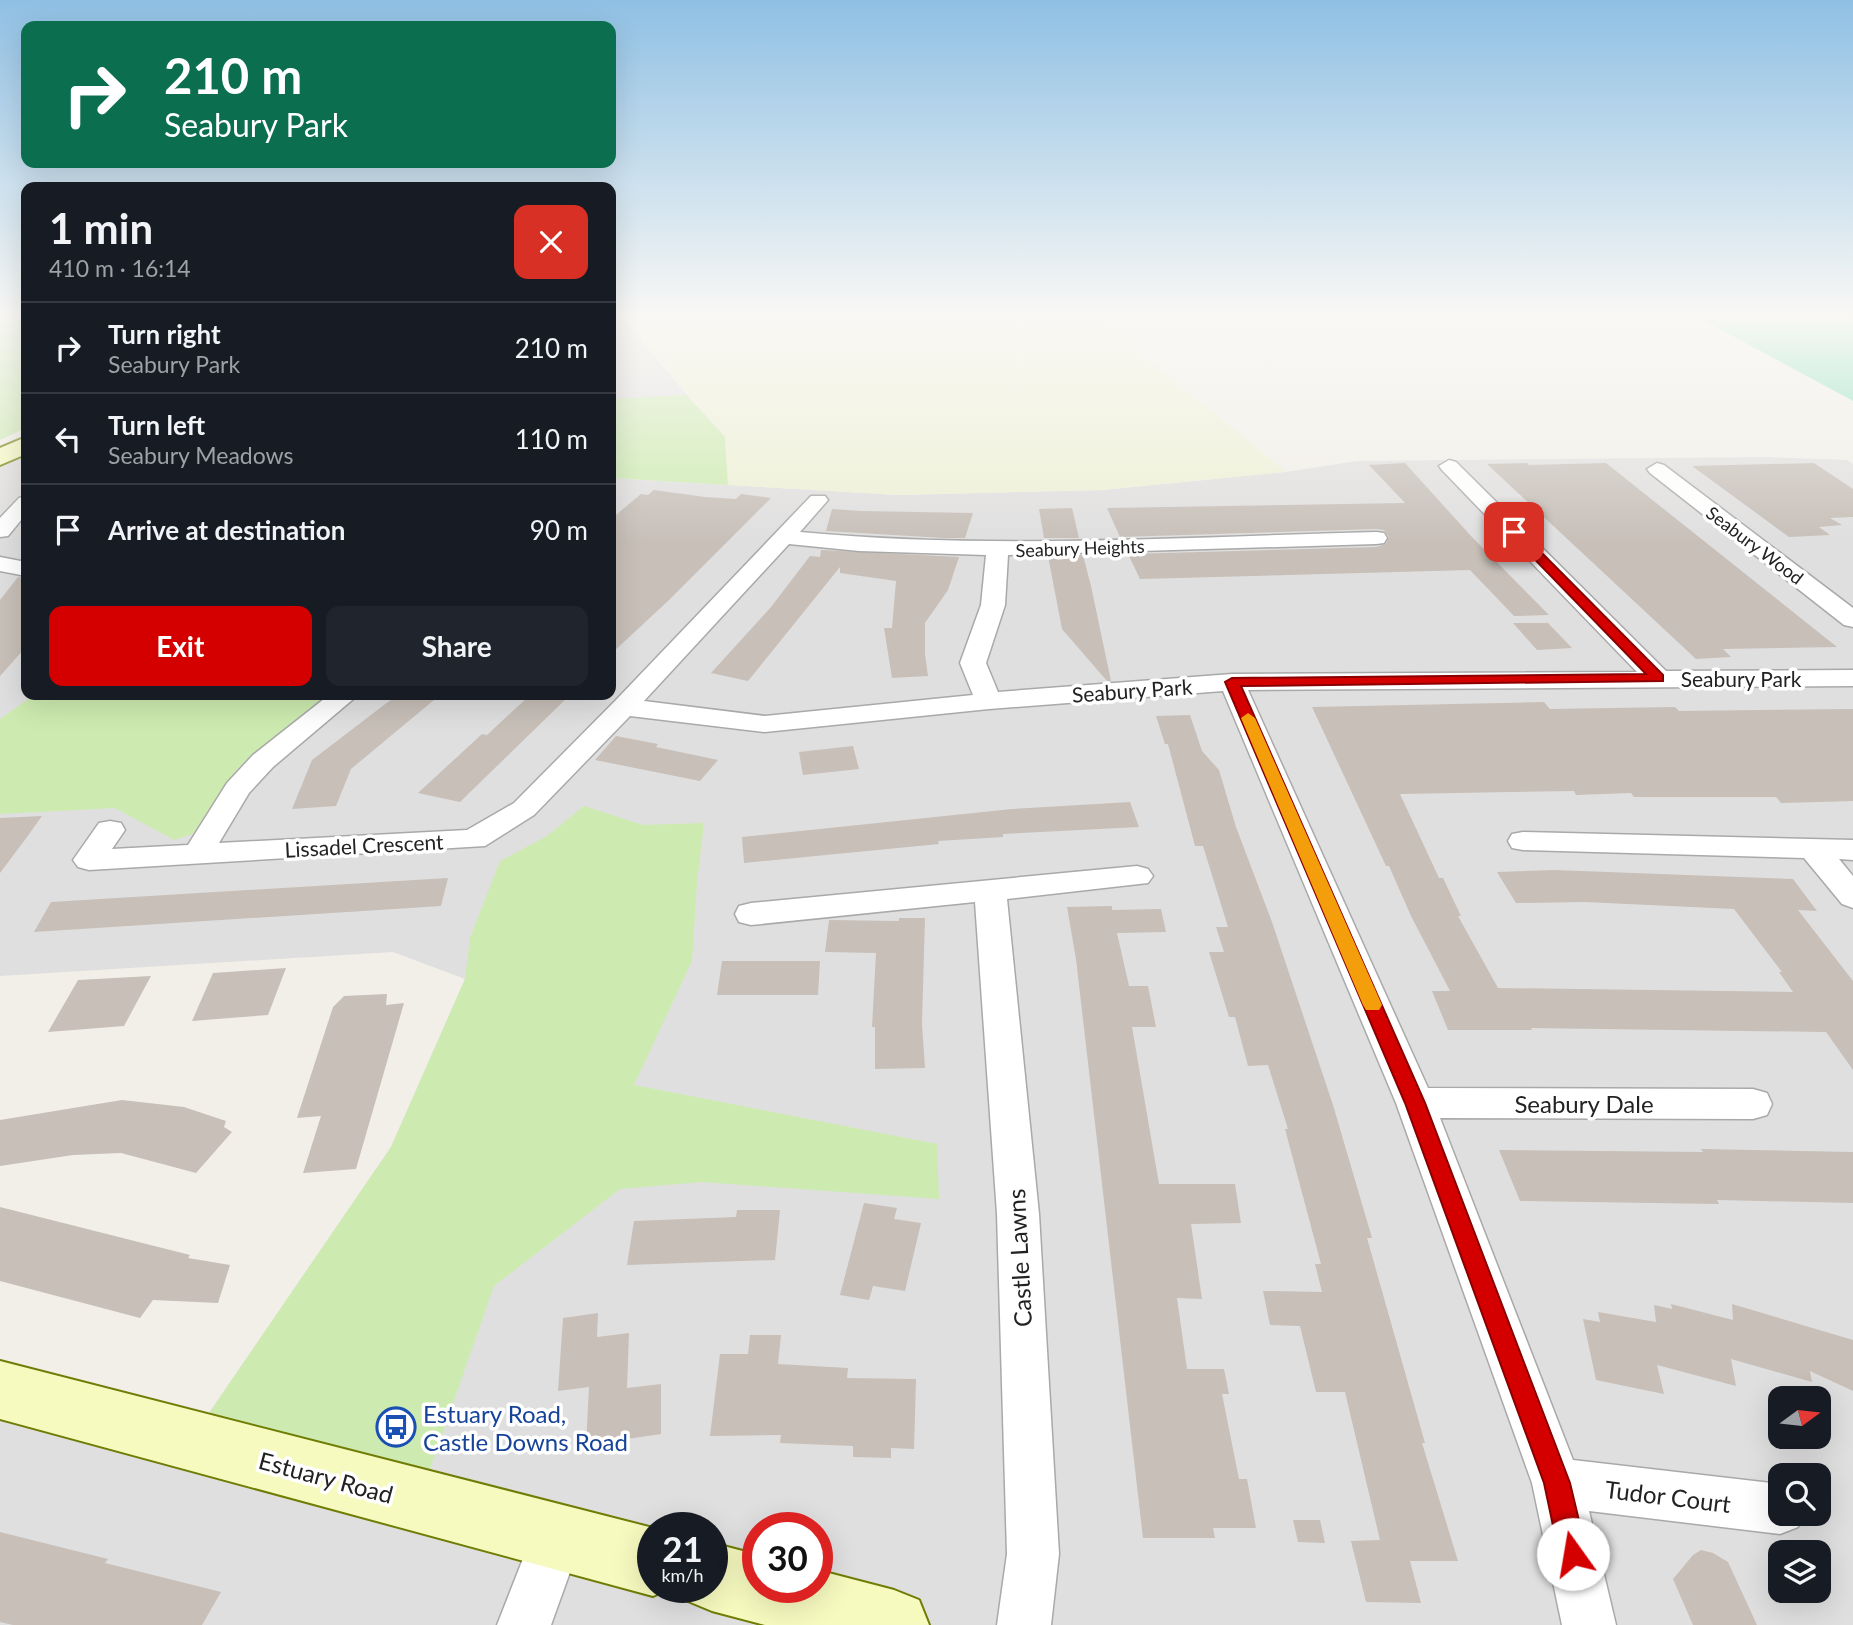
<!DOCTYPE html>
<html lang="en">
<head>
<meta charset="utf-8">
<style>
	:root { --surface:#171b24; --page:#20242c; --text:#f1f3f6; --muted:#9ea1a6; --line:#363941; --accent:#d40000 }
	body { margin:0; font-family:Lato,sans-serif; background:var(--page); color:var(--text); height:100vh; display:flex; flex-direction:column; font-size:26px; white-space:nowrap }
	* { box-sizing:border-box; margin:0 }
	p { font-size:23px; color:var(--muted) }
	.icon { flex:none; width:38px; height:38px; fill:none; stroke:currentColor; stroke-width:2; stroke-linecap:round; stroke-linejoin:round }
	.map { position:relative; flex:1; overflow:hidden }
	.details { position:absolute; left:21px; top:182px; width:595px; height:518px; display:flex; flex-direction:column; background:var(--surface); border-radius:14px; box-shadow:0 7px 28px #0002 }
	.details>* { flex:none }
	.guide { position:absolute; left:21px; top:21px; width:595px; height:147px; border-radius:14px; box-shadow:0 7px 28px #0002; background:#0b6e4f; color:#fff; overflow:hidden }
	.needle { width:46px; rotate:75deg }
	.controls { position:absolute; left:1768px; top:1386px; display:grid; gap:14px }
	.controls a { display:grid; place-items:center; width:63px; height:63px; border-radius:14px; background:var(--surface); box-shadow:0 7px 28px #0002; font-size:35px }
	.speed { position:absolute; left:637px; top:1512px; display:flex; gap:14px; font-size:35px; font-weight:700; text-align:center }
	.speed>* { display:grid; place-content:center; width:91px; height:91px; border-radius:50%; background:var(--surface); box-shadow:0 7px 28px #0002; line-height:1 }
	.speed small { font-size:18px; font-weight:400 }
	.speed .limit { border:10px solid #d22; background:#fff; color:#111 }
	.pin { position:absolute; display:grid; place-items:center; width:60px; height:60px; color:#fff; margin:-30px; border-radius:14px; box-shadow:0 4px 10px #0006 }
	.me { position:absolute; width:77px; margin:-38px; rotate:347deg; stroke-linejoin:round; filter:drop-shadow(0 0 5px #0008) }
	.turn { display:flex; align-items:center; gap:24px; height:147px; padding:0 28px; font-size:32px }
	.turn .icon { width:91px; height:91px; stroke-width:2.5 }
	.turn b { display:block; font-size:49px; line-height:60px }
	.round { display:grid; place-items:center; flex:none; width:74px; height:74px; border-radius:14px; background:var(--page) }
	.summary { display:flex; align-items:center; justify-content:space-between; height:119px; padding:0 28px }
	h1 { font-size:42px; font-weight:700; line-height:52px }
	.cta { display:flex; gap:14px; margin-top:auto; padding:14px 28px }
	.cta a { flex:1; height:80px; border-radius:14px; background:var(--accent); color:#fff; font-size:28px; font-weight:700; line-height:80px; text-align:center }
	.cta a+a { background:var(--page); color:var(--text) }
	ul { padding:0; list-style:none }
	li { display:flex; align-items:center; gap:21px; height:91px; padding:0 28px; border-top:2px solid var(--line) }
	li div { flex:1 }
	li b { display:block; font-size:26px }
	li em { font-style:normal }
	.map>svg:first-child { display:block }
	.residential { fill:#e0dfdf; fill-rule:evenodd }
	.farmland { fill:#eef0d5 }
	.grass { fill:#cdebb0 }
	.pitch { fill:#88e0be }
	.building { fill:#c7bfb8 }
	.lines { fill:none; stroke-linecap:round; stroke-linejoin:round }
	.street-casing { stroke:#a9a9a9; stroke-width:3 }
	.secondary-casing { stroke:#707d05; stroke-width:4 }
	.street { fill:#fff; fill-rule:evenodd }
	.secondary { fill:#f7fabf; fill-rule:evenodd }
	.route { fill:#d40000; stroke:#8a0000; stroke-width:2 }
	.slow { fill:#f59e0b }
	.labels { text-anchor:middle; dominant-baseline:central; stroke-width:7; stroke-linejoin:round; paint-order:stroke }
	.far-street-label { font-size:18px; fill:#222; stroke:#fff }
	.street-label { font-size:21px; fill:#222; stroke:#fff }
	.near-street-label { font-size:24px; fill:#222; stroke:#fff }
	.near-transit-label { font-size:24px; fill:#164399; stroke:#fff; text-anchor:start }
</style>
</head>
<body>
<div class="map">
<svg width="1853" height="1625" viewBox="0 0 1853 1625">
	<rect width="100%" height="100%" fill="#f2efe9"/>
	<path class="residential" d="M611,315H620L687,395L611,399Z
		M26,451V695H611V478L899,495L1102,490L1286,472L1357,461L1764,457L1847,460L1853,464V1625H0V1380L207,1416L391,1147L465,979L393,952L0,976V466ZM1780,1398H1818V1437H1780ZM1780,1475H1818V1514H1780ZM653,1528H712V1587H653ZM758,1528H817V1587H758ZM1780,1552H1818V1591H1780Z"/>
	<path class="farmland" d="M620,315H1093L1286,472L1102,490L899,495L728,485L725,437Z"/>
	<path class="grass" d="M0,315H26V428L0,440Z
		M687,395L725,437L728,485L611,478V399Z
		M34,695H330L238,768L195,833L174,840L115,808L0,814V719Z
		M584,806L643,825L704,823L697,883L692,961L634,1085L937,1144L939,1199L702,1182L620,1189L494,1286L429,1472L207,1416L391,1147L465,979L470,938L500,861L547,836Z"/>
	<path class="pitch" d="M1694,315H1853V401Z"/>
	<path class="building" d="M1405,463L1471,536L1549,615L1514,616L1470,570L1140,579L1128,554L1376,547L1386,544L1389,537L1384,530L1376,529L1120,537L1107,508L1405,503L1369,465Z
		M1527,463L1529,465L1606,463L1837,647L1723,649L1731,657L1696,659L1487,464Z
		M1814,463L1853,489V517L1830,518L1842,525L1819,527L1830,535L1789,537L1692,466Z
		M654,490L705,497L736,499L741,494L771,498L669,600L611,654V519L641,494L648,495Z
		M1072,508L1079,538H1044L1039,509Z
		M832,509L861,511L973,513L965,538H944L826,531Z
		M821,550L959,557L948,590L925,623V654L928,676L892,678L884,628H892L896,581L840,573V567L748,681L711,673L771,607L810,556L820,557Z
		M1083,555L1091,586L1111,681H1107L1062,629L1048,556Z
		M18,577L26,578V647L0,676V600Z
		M1513,623H1548L1572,648L1537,650Z
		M397,695H440L351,769L336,806L292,809L312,760Z
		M530,695H570L460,802L418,793L482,734L487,735Z
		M1544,702L1550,709L1675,707L1679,711L1853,709V801L1781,803L1776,797H1634L1631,793L1576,795L1574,791L1400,794L1439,878H1443L1461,916H1458L1498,988L1793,992L1779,972H1782L1734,909L1585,902L1516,903L1497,872L1554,870L1793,879L1817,911L1798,910L1853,981V1070L1826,1032L1531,1028L1532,1030H1448L1432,991H1450L1411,916L1389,866H1386L1312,707Z
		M1190,715L1202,751L1219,770L1236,827L1272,922L1333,1105L1372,1238H1367L1425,1443H1422L1458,1561H1410L1421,1603L1366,1602L1351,1541L1380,1540L1345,1392H1316L1300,1326L1270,1325L1263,1291L1322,1292L1315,1264H1321L1285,1129H1288L1268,1065L1248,1066L1235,1017H1229L1209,952H1224L1216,927H1228L1203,846H1195L1168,744H1165L1156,716Z
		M616,736L658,744L656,747L718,760L700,781L595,760Z
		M853,746L859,769L803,775L799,752Z
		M1130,802L1139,827L1003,834V837L938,841L939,844L744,863L742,837L1012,809Z
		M42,816L27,837L0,873V818Z
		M448,878L441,906L34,932L51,902Z
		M1112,906V910L1161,909L1166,932L1117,933L1129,986H1148L1156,1027H1132L1159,1184H1235L1241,1223L1191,1224L1202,1299L1177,1298L1187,1369H1224L1229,1394H1222L1239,1479H1247L1256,1528H1213L1215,1538H1143L1076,959L1067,907Z
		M899,918H925L922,1024L925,1068L875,1069V1027H872L876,953L825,952L829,920L899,921Z
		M722,961H820L818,995H717Z
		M286,968L268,1015L192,1021L213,973Z
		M151,976L124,1026L48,1032L78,980Z
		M387,994L386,1005L404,1003L356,1169L303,1173L321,1116L297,1118L333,1007L344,996Z
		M122,1100L184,1107L226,1121L224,1127L232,1132L196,1173L121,1153L73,1155L0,1166V1120Z
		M1701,1149L1853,1152V1203L1717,1200L1719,1204L1520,1201L1499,1150L1703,1152Z
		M864,1203L897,1208L894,1219L921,1223L905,1291L873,1286L869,1300L840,1295Z
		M0,1207L190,1255L188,1258L230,1265L218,1303L153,1300L140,1318L0,1281Z
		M737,1210H780L775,1260L627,1265L634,1221L736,1217Z
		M1671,1304L1733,1320L1732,1304L1853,1340V1391L1810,1371L1812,1382L1731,1359L1736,1386L1657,1365L1664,1394L1596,1380L1583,1319L1600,1322L1598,1312L1656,1322L1654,1305L1672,1309Z
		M598,1313L597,1337L629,1333L627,1388L661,1384V1434L586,1445L589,1387L558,1391L563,1318Z
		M750,1335H781L778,1364L848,1368L847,1378L916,1379L914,1449L891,1448V1458L853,1457V1446L780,1443L781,1435L710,1436L720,1354H748Z
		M1293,1520H1320L1325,1543L1298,1542Z
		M0,1532L108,1559L105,1563L221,1592L202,1625H13L0,1622Z
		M1701,1550L1713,1553L1728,1562L1757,1625H1693L1673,1579L1693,1555Z"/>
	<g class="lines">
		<g class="street-casing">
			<path id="street" d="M1449,460L1456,462L1666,671L1853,670V686L1248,690L1428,1088L1753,1089L1767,1093L1772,1104L1767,1115L1753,1119L1440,1118L1573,1460L1780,1484V1514H1803L1798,1527L1780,1534L1589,1511L1616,1625H1562L1532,1483L1396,1103L1223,691L989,709L765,732L630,716L534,815L485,846L89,870L78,867L73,860L99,823L110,821L121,823L125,830L112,849L188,845L227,783L253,755L329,695H358L273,767L249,793L219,843L467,830L514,803L615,701L811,496H825L828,500L800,532C992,550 1184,537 1376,532L1384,533L1387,538L1384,543L1376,544L1008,555L1005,605L986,663L998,692L1232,674L1637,672L1442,470L1439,466ZM789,544L859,551L986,555L981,605L960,663L973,695L765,716L644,701Z
				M1657,463L1664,465L1853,608V627L1844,625L1650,473L1647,469Z
				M26,496V514L8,536L0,537V518L19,498Z
				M0,557L26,562V576L0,571Z
				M1523,832L1853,840V860L1839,859L1853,876V908L1842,904L1804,858L1523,850L1512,848L1508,841L1512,834Z
				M1137,866L1148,869L1153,876L1148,883L1007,899L1039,1214L1059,1554L1051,1625H997L1007,1554L997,1214L975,902L751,925L739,922L735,914L739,906L751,903Z
				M557,1510L575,1518L583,1536L551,1625H497L539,1518Z"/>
		</g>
		<g class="secondary-casing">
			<path id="secondary" d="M26,437V454L0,465V448Z
				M0,1361L653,1528V1587H673L653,1596L0,1419Z
				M712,1543L758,1555V1587H817V1570L894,1590L919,1600L929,1625H765L712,1611L688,1601L682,1587H712Z"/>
		</g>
		<use href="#street" class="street"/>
		<use href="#secondary" class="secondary"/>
	</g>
	<linearGradient id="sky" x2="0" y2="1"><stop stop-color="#8fc0e4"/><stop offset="0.58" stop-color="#f9f8f5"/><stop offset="1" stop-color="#f9f8f5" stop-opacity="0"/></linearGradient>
	<rect width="1853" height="543" fill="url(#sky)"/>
	<path class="route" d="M1510,529H1518L1663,675V681L1241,686L1425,1103L1570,1483L1587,1554L1583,1564L1573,1568L1563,1564L1559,1554L1544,1483L1405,1103L1225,682L1232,678L1646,674L1510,534Z"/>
	<path class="slow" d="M1248,713L1255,718L1382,1005L1379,1010H1366L1363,1005L1241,718Z"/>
	<defs>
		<g id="bus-ring" transform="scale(2.0125)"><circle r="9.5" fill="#fff" stroke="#1a4fb4" stroke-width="1.5"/><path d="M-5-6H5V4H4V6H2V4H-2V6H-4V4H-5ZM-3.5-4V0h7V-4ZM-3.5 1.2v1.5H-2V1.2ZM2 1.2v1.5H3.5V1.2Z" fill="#1a4fb4"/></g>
	</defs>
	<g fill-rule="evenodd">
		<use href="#bus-ring" x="396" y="1427"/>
	</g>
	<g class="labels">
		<g class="far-street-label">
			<text transform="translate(1755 545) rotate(37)">Seabury Wood</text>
			<text transform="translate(1080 548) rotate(-2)">Seabury Heights</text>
		</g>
		<g class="street-label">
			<text x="1741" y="678">Seabury Park</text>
			<text transform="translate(1132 690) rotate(-4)">Seabury Park</text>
			<text transform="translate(364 845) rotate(-3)">Lissadel Crescent</text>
		</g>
		<g class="near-street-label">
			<text x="1584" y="1103">Seabury Dale</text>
			<text transform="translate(1019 1258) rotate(-93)">Castle Lawns</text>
			<text transform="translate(326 1477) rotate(15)">Estuary Road</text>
			<text transform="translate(1668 1496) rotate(7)">Tudor Court</text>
		</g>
		<g class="near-transit-label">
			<text x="423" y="1413">Estuary Road,<tspan x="423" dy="28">Castle Downs Road</tspan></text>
		</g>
	</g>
</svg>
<div class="controls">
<a><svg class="needle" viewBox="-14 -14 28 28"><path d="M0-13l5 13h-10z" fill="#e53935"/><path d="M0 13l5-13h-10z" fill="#9ea1a6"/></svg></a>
<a><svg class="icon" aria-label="search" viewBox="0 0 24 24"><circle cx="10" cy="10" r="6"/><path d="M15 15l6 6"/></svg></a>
<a><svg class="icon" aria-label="layers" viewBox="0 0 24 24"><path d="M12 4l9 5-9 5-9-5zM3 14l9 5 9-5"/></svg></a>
</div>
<div class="speed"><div>21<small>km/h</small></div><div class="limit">30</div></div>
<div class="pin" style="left:1514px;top:532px;background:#d93025"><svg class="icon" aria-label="arrive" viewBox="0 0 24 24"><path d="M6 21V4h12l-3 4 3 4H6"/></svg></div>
<svg class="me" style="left:1573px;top:1554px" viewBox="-20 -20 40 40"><circle r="19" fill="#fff"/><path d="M0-13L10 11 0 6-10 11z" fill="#d40000"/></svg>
<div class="guide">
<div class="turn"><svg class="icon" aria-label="right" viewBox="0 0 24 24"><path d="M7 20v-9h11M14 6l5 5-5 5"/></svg><div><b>210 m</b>Seabury Park</div></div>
</div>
<section class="details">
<div class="summary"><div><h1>1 min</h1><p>410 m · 16:14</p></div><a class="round" style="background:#d93025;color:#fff"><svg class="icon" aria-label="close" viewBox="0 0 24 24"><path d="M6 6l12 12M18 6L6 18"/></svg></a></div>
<ul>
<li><svg class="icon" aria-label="right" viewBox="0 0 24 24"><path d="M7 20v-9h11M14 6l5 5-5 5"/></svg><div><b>Turn right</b><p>Seabury Park</p></div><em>210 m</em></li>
<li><svg class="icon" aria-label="left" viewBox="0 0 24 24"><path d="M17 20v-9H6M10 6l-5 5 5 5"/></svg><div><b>Turn left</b><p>Seabury Meadows</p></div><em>110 m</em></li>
<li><svg class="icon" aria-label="arrive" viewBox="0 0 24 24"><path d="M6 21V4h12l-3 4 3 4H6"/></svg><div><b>Arrive at destination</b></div><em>90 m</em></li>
</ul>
<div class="cta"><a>Exit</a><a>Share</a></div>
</section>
</div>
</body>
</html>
